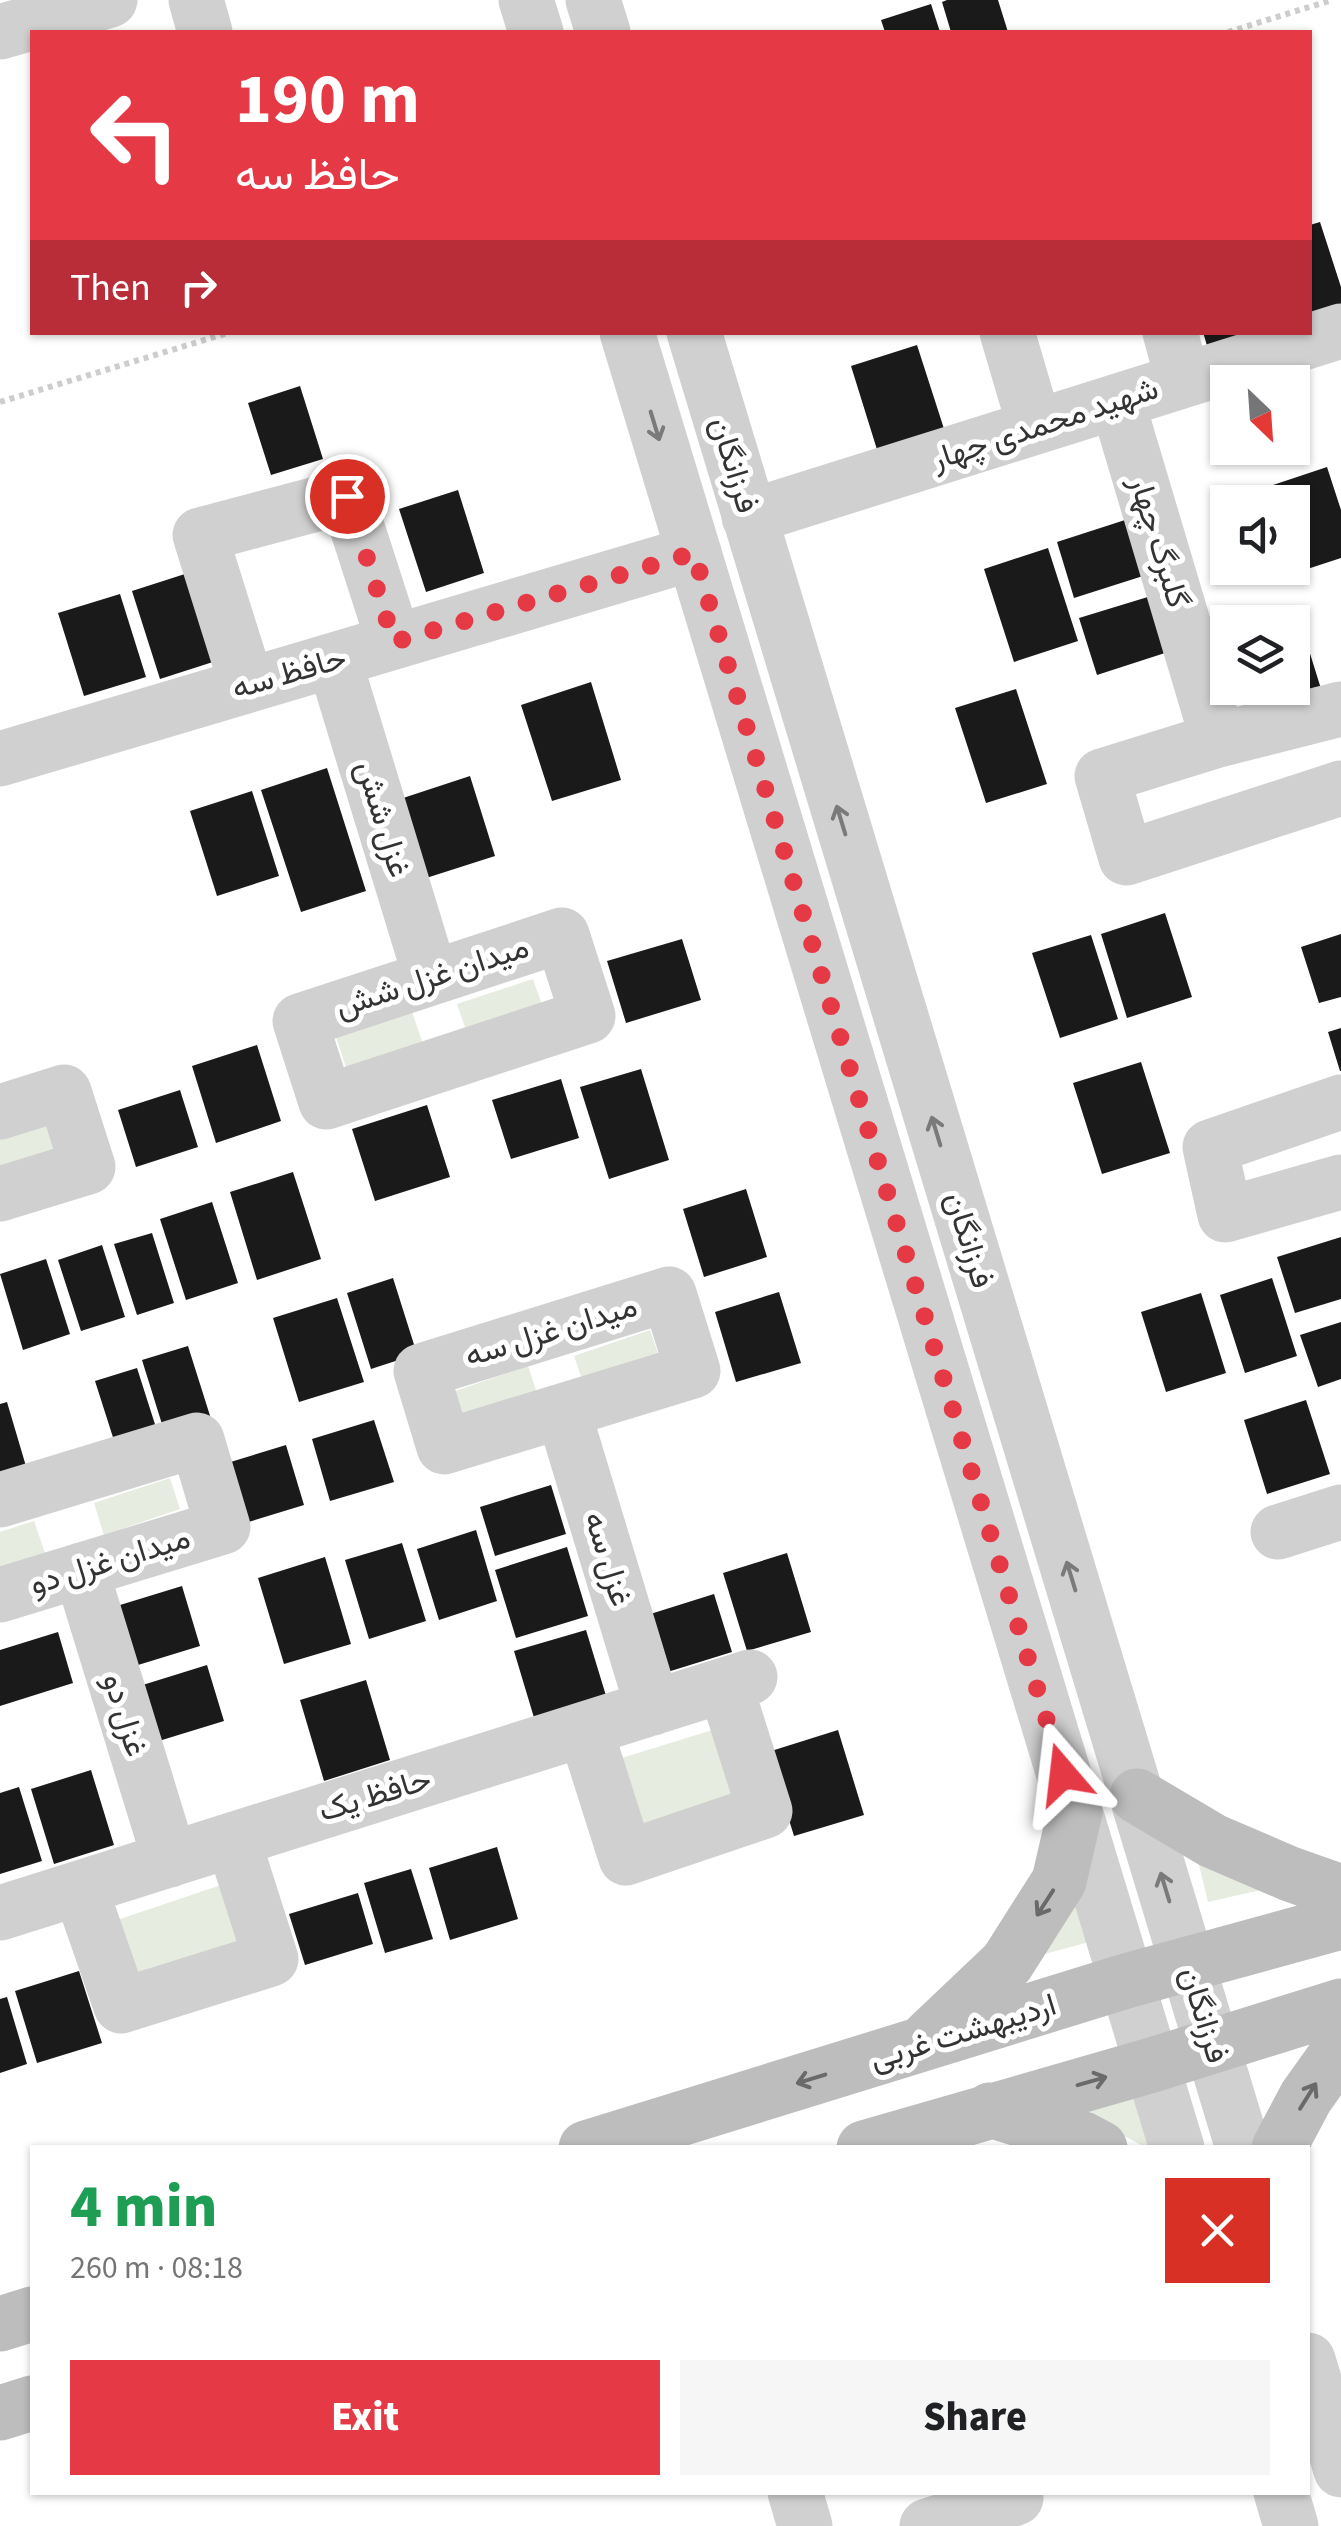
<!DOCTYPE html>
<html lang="en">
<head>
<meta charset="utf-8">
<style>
	:root { --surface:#fff; --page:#f6f6f6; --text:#202124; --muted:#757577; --accent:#e63946 }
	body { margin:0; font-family:"Source Sans 3",Vazirmatn,sans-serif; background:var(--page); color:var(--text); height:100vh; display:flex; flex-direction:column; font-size:38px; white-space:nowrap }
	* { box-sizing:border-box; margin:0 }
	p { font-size:32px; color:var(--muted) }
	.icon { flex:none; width:55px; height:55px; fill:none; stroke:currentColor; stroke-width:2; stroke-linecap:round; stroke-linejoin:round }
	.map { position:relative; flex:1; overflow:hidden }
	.sheet { position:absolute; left:30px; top:2145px; width:1280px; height:350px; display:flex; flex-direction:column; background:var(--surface); border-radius:0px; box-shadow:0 2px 8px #0004 }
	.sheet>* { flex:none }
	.banner { position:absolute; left:30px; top:30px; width:1282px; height:305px; border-radius:0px; box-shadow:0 2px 8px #0004; background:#e63946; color:#fff; overflow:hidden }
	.needle { width:65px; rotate:155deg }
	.buttons { position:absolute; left:1210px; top:365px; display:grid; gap:20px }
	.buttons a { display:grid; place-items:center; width:100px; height:100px; border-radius:0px; background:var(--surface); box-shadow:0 2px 8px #0004; font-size:50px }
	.pin { position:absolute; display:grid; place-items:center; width:85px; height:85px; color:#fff; margin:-42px; border:5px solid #fff; border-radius:50%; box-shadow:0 2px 10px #0007 }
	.me { position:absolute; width:110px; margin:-55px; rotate:343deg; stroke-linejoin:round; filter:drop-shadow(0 0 8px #0008) }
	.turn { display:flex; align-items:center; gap:35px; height:210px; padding:0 40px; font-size:45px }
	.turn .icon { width:130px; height:130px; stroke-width:2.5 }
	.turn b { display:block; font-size:70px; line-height:85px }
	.then { display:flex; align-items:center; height:95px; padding:0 40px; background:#0003; gap:20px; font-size:38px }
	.round { display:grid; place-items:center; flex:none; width:105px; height:105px; border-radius:0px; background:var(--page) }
	.head { display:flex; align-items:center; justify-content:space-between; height:170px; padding:0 40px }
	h1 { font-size:60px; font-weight:800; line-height:75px; color:#1e9e55 }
	.cta { display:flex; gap:20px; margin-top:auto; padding:20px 40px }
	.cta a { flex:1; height:115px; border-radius:0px; background:var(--accent); color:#fff; font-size:40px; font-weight:800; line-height:115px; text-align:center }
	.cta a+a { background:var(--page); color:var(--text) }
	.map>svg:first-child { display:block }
	.green { fill:#e6ecdf }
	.building { fill:#1a1a1a }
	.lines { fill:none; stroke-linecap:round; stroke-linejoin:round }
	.path { stroke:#cdcdcd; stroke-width:6; stroke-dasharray:5 5; stroke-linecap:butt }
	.minor { stroke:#d0d0d0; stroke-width:55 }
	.tertiary { stroke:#d0d0d0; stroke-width:55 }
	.secondary { stroke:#bdbdbd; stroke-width:55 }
	.oneway { stroke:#7a7a7a }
	.oneway2 { stroke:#6a6a6a }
	.route { stroke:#e63946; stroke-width:18; stroke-dasharray:0 32.4 }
	.labels { text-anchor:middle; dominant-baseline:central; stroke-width:10; stroke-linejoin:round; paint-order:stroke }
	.street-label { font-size:32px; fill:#333; stroke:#fff }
</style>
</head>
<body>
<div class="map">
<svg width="1341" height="2526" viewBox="0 0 1341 2526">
	<rect width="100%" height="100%" fill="#fff"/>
	<path class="green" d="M533,979L544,1011L468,1036L457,1004Z
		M412,1012L423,1044L347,1070L336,1037Z
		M48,1118L58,1150L0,1170V1134Z
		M650,1330L661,1362L585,1388L574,1356Z
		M528,1366L539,1399L463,1424L452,1392Z
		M170,1478L180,1509L104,1535L94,1503Z
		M34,1521L45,1553L0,1568V1532Z
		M722,1727L743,1797L631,1832L609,1762Z
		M1196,1852L1265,1889L1208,1902Z
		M224,1884L247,1953L136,1989L114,1921Z
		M1077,1890L1093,1941L1037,1956Z
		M1135,2093L1153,2147H1145L1077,2111Z"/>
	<path class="building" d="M947,0H998L1008,32H951L942,2Z
		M931,4L940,32H885L881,20Z
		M1320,222L1341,287V315L1310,324V225Z
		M1203,332H1279L1210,356Z
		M917,345L946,435L879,456L851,366Z
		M300,386L323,459L271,475L248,403Z
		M1327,467L1341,510V558L1292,574L1289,568H1292V502H1269L1264,488Z
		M458,490L484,573L426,592L399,509Z
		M1125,520L1143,576L1074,598L1057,542Z
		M1048,548L1078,641L1014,662L984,569Z
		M188,573L216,661L160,679L132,591Z
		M120,594L146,677L84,696L58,613Z
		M1151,596L1168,652L1097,675L1079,618Z
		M1303,631L1322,692L1247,716L1238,688H1292V634Z
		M591,682L621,780L552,801L521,705Z
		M1016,689L1047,784L986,803L955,708Z
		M327,768L366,891L301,912L261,790Z
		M470,776L495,856L420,880L394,801Z
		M252,791L279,876L217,896L190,811Z
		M1165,913L1192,997L1127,1018L1101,934Z
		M1341,934V997L1319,1003L1301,947Z
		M1091,935L1118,1019L1060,1038L1032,953Z
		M682,939L701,1000L626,1023L607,961Z
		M1341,1028V1071H1340L1328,1032Z
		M257,1045L281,1121L216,1143L192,1066Z
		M1141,1062L1170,1153L1102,1174L1073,1083Z
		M641,1069L669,1160L609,1179L580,1087Z
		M561,1079L579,1138L511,1159L492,1100Z
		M180,1090L198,1147L136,1167L118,1110Z
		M427,1105L450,1177L375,1201L352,1129Z
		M293,1172L321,1259L257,1280L230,1192Z
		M746,1189L767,1257L704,1277L683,1209Z
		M212,1202L238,1283L186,1300L160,1219Z
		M152,1233L174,1303L137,1315L114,1244Z
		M1341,1237V1299L1295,1313L1277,1257Z
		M102,1245L125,1317L81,1331L58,1260Z
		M46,1259L70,1334L23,1350L0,1274Z
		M393,1278L417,1354L371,1369L347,1293Z
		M1272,1278L1297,1356L1245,1373L1220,1295Z
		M779,1292L801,1363L736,1382L715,1312Z
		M1201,1293L1226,1373L1166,1392L1141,1312Z
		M337,1298L364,1382L299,1402L273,1318Z
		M1341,1322V1379L1318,1387L1300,1335Z
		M188,1346L212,1422L166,1437L142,1360Z
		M137,1368L160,1440L118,1453L95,1381Z
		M1306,1400L1330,1474L1267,1494L1244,1420Z
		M7,1402L28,1473L0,1481V1404Z
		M374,1420L394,1482L330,1501L312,1439Z
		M286,1445L304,1505L242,1524L224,1464Z
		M551,1485L566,1534L495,1556L480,1507Z
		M476,1530L497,1601L439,1620L417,1549Z
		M402,1543L426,1621L369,1639L345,1560Z
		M567,1547L588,1616L516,1638L495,1570Z
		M787,1553L811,1632L747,1651L723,1573Z
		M325,1557L351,1644L284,1664L258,1578Z
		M182,1586L200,1646L125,1669L107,1609Z
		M714,1594L732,1652L661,1674L644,1616Z
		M586,1630L607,1699L535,1721L514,1651Z
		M58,1632L73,1683L0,1706V1650Z
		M207,1665L224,1721L149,1744L133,1688Z
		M366,1680L390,1760L324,1781L300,1700Z
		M838,1730L864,1815L794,1836L768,1752Z
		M91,1770L114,1845L54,1864L31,1789Z
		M19,1787L42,1861L0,1874V1793Z
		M497,1847L518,1919L450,1940L429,1868Z
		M411,1869L433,1939L385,1953L364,1883Z
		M358,1893L373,1944L305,1965L289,1914Z
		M79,1971L102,2043L37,2063L15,1991Z
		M7,1997L27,2064L0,2073V1999Z"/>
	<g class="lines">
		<path class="path" d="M1228,32L1332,0
			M0,402L231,332"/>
		<path class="minor" d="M196,0L205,32
			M0,32L110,0
			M1007,332L1035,427
			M1170,332L1183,380
			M1117,401L1218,740
			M749,517L1341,331
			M334,660L431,978
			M247,685L200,535L347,496L394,642
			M1341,709L1218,740L1102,776L1126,858L1341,788
			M0,759L694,553
			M562,935L588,1016L326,1102L300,1021Z
			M1341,1102L1210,1147L1225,1215L1341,1182
			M0,1112L64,1092L88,1167L0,1194
			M669,1294L693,1371L444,1447L421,1371Z
			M563,1411L653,1708
			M0,1500L197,1440L223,1527L0,1595
			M1278,1532L1341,1512
			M81,1570L170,1860
			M585,1729L626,1858L765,1811L725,1685
			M80,1888L121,2006L271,1959L233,1840
			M0,1913L750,1677
			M795,2492L805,2526
			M927,2526L1016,2498"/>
		<path class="tertiary" d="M526,0L536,32
			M593,0L603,32
			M627,332L1177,2148
			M694,332L1243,2148
			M1308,2360L1341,2470
			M1281,2492L1291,2526"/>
		<path class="secondary" d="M1137,1796L1213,1841L1290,1874L1341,1892
			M928,2038L1007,1963L1059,1881L1075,1812
			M990,2110L1083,2139L1100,2148
			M586,2148L1126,1981L1341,1922
			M864,2148L1152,2065L1341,2006
			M1279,2148L1306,2097L1341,2048
			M0,2324L32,2314
			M0,2413L32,2403"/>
	</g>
	<defs><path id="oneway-shaft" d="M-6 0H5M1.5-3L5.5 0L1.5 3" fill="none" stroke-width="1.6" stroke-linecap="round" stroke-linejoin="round" transform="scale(2.5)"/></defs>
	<g class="oneway">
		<use href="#oneway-shaft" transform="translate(655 426) rotate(73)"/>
		<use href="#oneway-shaft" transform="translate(841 820) rotate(-107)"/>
		<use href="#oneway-shaft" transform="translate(936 1131) rotate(-107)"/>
		<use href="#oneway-shaft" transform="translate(1071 1576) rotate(-107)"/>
		<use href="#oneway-shaft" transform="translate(1165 1887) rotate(-107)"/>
	</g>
	<g class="oneway2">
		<use href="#oneway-shaft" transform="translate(1045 1903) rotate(123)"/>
		<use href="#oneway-shaft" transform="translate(811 2079) rotate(163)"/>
		<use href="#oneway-shaft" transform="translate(1092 2081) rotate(-16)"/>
		<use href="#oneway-shaft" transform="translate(1308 2096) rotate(-58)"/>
	</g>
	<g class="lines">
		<path class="route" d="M347,496L394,642L694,553L1063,1774"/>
	</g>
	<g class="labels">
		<g class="street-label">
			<text transform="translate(1045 424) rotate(-18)">شهید محمدی چهار</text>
			<text transform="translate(734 465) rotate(73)">فرزانگان</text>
			<text transform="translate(1159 542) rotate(73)">گلبرگ چهار</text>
			<text transform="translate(289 673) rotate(-16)">حافظ سه</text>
			<text transform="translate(383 819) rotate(73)">غزل شش</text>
			<text transform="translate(432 977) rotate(-18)">میدان غزل شش</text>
			<text transform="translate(969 1240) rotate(73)">فرزانگان</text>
			<text transform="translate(551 1331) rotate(-17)">میدان غزل سه</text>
			<text transform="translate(608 1559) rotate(73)">غزل سه</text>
			<text transform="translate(110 1561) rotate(-17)">میدان غزل دو</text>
			<text transform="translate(125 1715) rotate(73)">غزل دو</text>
			<text transform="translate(375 1795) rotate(-17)">حافظ یک</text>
			<text transform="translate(1204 2015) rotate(73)">فرزانگان</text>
			<text transform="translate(963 2032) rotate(-17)">اردیبهشت غربی</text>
		</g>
	</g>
</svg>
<div class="buttons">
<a><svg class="needle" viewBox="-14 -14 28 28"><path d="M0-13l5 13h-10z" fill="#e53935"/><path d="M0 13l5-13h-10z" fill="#757577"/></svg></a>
<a><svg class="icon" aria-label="sound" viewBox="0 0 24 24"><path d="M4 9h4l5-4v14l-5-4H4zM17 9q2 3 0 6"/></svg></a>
<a><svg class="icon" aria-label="layers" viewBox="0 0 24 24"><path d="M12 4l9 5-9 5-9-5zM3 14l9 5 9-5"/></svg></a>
</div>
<div class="pin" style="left:347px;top:496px;background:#d93025"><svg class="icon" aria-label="arrive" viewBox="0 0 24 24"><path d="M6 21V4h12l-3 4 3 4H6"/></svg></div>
<svg class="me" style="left:1063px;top:1774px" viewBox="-20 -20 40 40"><path d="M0-17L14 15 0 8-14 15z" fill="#e63946" stroke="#fff" stroke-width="4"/></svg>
<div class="banner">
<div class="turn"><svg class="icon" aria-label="left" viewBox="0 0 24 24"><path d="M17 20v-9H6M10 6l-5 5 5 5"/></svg><div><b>190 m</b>حافظ سه</div></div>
<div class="then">Then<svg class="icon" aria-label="right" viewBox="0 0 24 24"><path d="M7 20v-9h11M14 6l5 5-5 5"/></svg></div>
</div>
<section class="sheet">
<div class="head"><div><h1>4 min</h1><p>260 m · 08:18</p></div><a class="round" style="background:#d93025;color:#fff"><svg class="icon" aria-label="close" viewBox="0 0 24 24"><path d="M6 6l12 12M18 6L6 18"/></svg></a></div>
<div class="cta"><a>Exit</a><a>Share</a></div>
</section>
</div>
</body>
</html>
